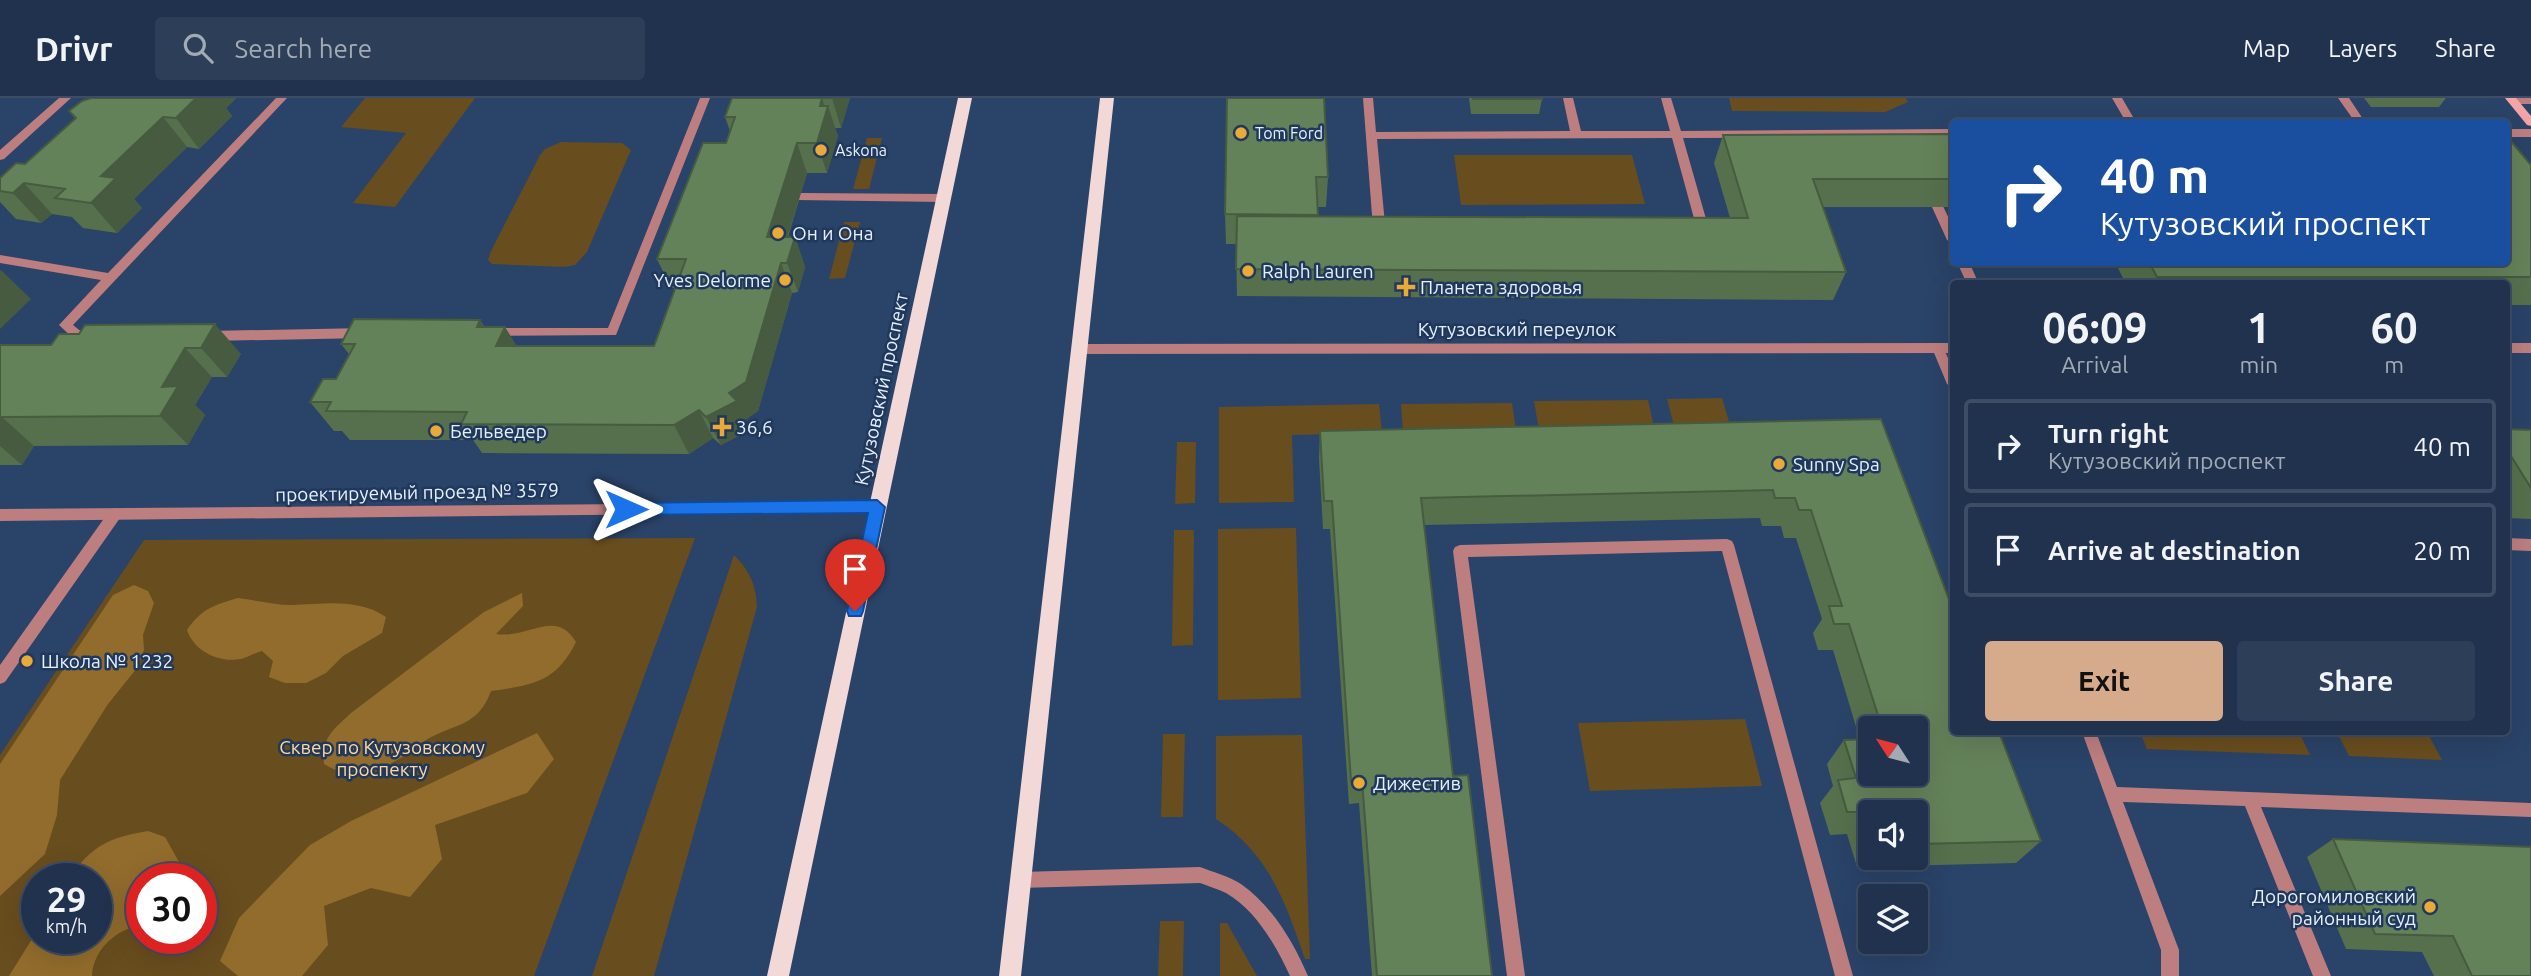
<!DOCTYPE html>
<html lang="en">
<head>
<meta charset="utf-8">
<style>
	:root { --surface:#20324e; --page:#2d3e58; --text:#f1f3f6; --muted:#a2aab6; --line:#3d4d66; --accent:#d6ab8b }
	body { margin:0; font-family:Ubuntu,sans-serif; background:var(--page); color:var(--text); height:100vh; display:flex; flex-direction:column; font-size:26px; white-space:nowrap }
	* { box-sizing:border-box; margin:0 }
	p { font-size:23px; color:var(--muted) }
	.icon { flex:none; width:38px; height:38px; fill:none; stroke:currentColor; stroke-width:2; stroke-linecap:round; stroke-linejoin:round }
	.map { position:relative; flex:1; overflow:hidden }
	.drawer { position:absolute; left:1950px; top:182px; width:560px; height:455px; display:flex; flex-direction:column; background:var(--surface); border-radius:7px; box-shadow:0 7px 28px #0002,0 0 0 2px var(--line) }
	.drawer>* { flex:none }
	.top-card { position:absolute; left:1950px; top:21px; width:560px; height:147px; border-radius:7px; box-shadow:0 7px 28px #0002,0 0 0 2px var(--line); background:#1a4fa0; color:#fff; overflow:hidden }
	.needle { width:46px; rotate:306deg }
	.tools { position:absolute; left:1858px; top:618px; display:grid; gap:14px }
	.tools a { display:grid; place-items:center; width:70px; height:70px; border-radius:7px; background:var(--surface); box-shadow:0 7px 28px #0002,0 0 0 2px var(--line); font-size:35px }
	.speed { position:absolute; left:21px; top:765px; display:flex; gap:14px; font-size:35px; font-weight:700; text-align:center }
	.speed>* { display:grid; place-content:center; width:91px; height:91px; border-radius:50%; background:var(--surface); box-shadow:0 7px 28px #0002,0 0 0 2px var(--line); line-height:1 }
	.speed small { font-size:18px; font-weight:400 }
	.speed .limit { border:10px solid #d22; background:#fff; color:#111 }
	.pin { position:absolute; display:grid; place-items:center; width:60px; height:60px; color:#fff; margin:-72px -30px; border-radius:50% 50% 50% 0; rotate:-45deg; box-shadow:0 0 7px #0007 }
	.pin .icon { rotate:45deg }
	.me { position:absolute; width:77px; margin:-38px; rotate:90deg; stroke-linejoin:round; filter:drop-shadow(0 0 5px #0008) }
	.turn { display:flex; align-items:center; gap:24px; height:147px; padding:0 35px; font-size:32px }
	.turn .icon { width:91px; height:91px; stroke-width:2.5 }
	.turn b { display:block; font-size:49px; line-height:60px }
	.eta { display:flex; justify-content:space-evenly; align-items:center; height:119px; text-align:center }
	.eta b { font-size:42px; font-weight:700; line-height:49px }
	.button { display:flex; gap:14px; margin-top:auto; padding:14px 35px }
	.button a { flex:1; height:80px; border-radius:7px; background:var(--accent); color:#111; font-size:28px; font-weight:700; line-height:80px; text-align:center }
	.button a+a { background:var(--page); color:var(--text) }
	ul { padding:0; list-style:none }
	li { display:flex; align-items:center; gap:21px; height:94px; margin:0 14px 10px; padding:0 21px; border:4px solid var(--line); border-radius:7px }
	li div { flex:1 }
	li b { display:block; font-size:26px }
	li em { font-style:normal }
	header { display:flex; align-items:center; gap:42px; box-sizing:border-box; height:98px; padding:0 35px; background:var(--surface); border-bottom:2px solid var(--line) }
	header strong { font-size:33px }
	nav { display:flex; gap:38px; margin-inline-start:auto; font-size:24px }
	.search { width:490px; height:63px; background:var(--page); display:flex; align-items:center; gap:18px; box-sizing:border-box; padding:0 24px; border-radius:7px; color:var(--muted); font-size:26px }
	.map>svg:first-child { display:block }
	.green { fill:#684d1e; fill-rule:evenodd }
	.forest { fill:#926c2c }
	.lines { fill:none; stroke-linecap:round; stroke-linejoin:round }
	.lane { fill:#bd7e7f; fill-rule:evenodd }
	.street { fill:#bd7e7f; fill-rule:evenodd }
	.secondary { fill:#f5a4a6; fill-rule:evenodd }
	.primary { fill:#f3d8d8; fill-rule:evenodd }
	.wall { fill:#56704d; fill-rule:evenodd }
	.shaded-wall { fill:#465b3f }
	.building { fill:#64825a; stroke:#465b3f; stroke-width:2 }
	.route { fill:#1a73e8; stroke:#114b97; stroke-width:2 }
	.poi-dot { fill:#e9aa38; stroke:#20385c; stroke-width:2.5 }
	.labels { text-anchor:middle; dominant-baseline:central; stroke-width:5; stroke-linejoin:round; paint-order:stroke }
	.far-poi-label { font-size:16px; fill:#e6f0fd; stroke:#20385c; text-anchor:start }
	.poi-label { font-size:19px; fill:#e6f0fd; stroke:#20385c; text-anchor:start }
	.street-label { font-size:19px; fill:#e6f0fd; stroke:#20385c }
	.park-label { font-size:19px; fill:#ffd89b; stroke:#20385c }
</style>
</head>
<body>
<header>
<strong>Drivr</strong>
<div class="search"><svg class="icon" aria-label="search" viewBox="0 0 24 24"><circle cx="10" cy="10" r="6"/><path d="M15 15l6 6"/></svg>Search here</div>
<nav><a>Map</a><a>Layers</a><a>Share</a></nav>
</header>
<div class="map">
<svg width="2531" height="878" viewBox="0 0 2531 878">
	<rect width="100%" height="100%" fill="#2a4368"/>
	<path class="green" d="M365,0H475L395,109L353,105L406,35L341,29Z
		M1729,0H1906L1908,4L1885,14L1732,13Z
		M867,40H882L869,91H853Z
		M561,44L622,45L631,52L587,154L575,167L565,169L492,166L488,162L491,153L540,57L545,51Z
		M1454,57H1632L1645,106L1461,107Z
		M844,124H860L845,180L829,181Z
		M1722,300L1730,327L1674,328L1667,301Z
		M1648,302L1654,329L1539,332L1534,303Z
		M1512,305L1516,332L1403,334L1401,306Z
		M1379,306L1382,335L1292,337L1294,404L1219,405V309Z
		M1177,344H1196L1195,405L1175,406Z
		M1296,430L1301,600L1218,602V431Z
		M1174,432H1194L1193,547L1172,548Z
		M695,440L534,878H0V657L144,442ZM37,780H96V840H37ZM142,780H201V840H142Z
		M734,457C750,473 756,487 757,509L654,878H592Z
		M1745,621L1762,688L1590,693L1578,625Z
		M2140,634H2299L2310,657L2147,651Z
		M2337,634H2427L2442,662L2349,658Z
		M1163,636H1185L1183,719H1161Z
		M1302,637L1310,861H1305C1285,803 1269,756 1216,721V638Z
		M1160,823H1184L1183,878H1158Z
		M1220,825H1227L1257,878H1220Z"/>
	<path class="forest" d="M134,487L148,493L154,505L143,537L144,552L137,570L108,606L60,682L57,717L45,756L0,798V666L113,497Z
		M522,495L523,508L496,536C530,541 555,510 576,544C556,585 532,587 491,593C478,629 455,625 426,642C418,646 412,653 404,658C378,674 352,684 324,666C321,640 333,632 351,615L484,514Z
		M238,500C255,502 274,507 292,507C324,506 358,500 386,519L382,535L343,558L326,575L306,585H285L269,579L273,563L262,553C255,555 248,559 241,561C218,565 194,553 187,532C201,511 214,507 238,500Z
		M537,635L554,661L527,695L435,727L442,761L410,799L371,790L324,808L328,847L302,878H238L220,863L239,820L310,747L351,723Z
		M148,733L165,739L188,780H142V827C116,831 93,852 92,878H9L37,833V840H96V780H70C90,748 111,739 148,733Z"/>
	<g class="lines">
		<path class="lane" d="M276,0H287L73,227L83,235L93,237L95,240L93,243H76L59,227L101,182L0,165V157L108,175Z
			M700,0H710L616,237L487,238L485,235L491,230H608Z
			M1363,0H1373L1376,34L1570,33L1563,0H1573L1581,33H1670L1661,0H1671L1681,33L1953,31V39L1683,40L1708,128C1704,134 1691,134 1687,128L1695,124L1672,40L1377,41L1385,126L1392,130L1390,133L1379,134L1373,130Z
			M2112,0H2122L2136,24H2126Z
			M2338,0H2349L2365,24H2355Z
			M2531,0V6H2513L2508,3L2512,0Z
			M2506,31H2531V39H2506Z
			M800,95L943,96L949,100L943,104L796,102L794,99Z
			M1938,105L1942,106L1953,129V146L1947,142L1932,109Z
			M1957,164H1969L1979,186H1967Z
			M366,230L372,235L366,240L208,243L202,238L208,233Z
			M1938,245L1942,247L1953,271V291L1947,286L1932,250Z
			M115,410L120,412L122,416L120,420L5,584L0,586V567L110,412Z
			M2506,440L2531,441V453L2506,452Z
			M1727,441L1732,443L1734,447L1853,878H1835L1722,453L1468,459L1525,878H1507L1453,453L1455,449L1460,447Z
			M2082,634H2096L2117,689L2531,705V719L2261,709L2331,878H2313L2245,708L2123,704L2179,852V878H2161V852Z
			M1200,769C1213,774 1229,778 1241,786C1272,808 1293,843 1308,878H1290C1276,848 1256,812 1226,795C1218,791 1208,788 1200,785L1020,790L1014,788L1012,782L1014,776L1020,774Z"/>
		<path class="street" d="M59,0H71L4,61L0,62V52Z
			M1953,245V255L1080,256L1074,251L1080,246Z
			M2506,245H2531V255H2506Z
			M877,404L882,405L884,409L882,413L877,414L0,423V411Z"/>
		<path class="secondary" d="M2505,0H2516L2531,18V28L2527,27Z"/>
		<path class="primary" d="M958,0H972L789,878H767Z
			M1100,0H1114L1021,878H999Z"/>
	</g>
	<path class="wall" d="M91,0H236L226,10L232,18L199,51L187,49L134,101L142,110L117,135L83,130L72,119L52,116L41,125L16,121L0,104V80L25,66L75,21L69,13Z
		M732,0H850L841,30H835L838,38L827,75H807L788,139H795L805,169L798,194L792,195L758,313L745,322L750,332L721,347L713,340L689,356L482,355L473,342H350L342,333H334L310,304L336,281L349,256L341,246L480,222L485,229L517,248H654L675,190H671L657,161L726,45L730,33L725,19Z
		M1227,0L1328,79L1326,109H1317L1318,119L1730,120L1714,65L1723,37L1953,36V109H1823L1846,174L1833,202L1237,198L1236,146H1226L1225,116Z
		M1469,0H1542V1L1539,16H1471Z
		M2364,0H2446L2439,9H2371Z
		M2506,42L2531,67V207H2506V186H2126L2115,164H2506Z
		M85,227L241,256L227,279H212L195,307L205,317L188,347L34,348L22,367H0V247H51L79,236Z
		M1881,321L2041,743L2016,765L1857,769L1847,736L1830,737L1820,705L1833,688L1827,666L1844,642H1860L1833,552H1818L1813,535L1822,521L1796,440H1784L1781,428H1762L1760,420L1424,427L1453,678L1492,878H1372L1359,705L1349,706L1330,431H1323L1319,361L1320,333ZM1871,630H1916L1871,676ZM1871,714H1916V760H1871Z
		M2506,331L2531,332V421L2506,420Z
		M2333,741L2531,878H2434L2422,854L2346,851L2307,759Z"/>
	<path class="shaded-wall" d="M196,0H236L226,10L232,18L199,51L176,20Z
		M822,0L826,14L828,8L838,38L827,75L817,45L820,8Z
		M832,0H850L841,30Z
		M163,19L187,49L134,101L142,110L117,135L91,105L101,78Z
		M797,45L807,75L778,169L767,139Z
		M24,85L52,116L41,125L13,95Z
		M795,139L805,169L798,194L787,165Z
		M781,165L792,195L758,313L745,322L750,332L721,347L706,319L729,295Z
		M1,172L31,201L0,231V173Z
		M480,222L497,247L505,229L523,258L515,278L477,229Z
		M215,226L241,256L227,279L201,250Z
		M185,250L212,279L195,307L205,317L188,347L160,318L162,289Z
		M699,312L713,340L689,356L674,327Z
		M2,319L34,348L22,367L0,348V322Z"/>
	<path class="building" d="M91,0H196L176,20L163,19L101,78L116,80L91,105L55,100L65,91L24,85L13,95L0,93V80L16,65L25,66L76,20L69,13L82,3Z
		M732,0H832H822L820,8H828L817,45H797L767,139H795L787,165H781L746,284L729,295L737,303L706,319L699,312L674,327L461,326L467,314L326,313L331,304H310L323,281H336L355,246H341L354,221L480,222L477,229H505L496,248H654L686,161H657L703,45H726L735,19H725Z
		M1227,0H1324L1328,79H1316L1318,117L1225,116Z
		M1473,0H1542V1H1473Z
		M1953,36V81H1813L1846,174L1236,171L1237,118L1748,120L1723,37Z
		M2506,42H2510L2531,67V179H2157L2149,164H2506V132H2510L2506,126Z
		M215,226L201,250H185L162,289L178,288L160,318L2,319L0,322V247H51L59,236H79L85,227Z
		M1881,321L1953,512V634H1999L2041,743L1916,746V714H1871V730L1866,714H1847L1838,682L1856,680L1844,642L1871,641V676H1916V630H1882L1849,526H1834L1829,508H1842L1811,412H1799L1795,400H1775L1773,392L1421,400L1453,678L1468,677L1492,878H1377L1362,682L1351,683L1332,403H1324L1320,333Z
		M2506,331L2531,332V390L2506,350Z
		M2333,741L2531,749V878H2472L2453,838L2375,836Z"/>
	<path class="route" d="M877,402L885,409L863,513L861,518H849L847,513L868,415L626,417L618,411L626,405Z"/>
	<g class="poi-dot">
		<circle cx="1241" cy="35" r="7"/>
		<circle cx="821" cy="52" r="7"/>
		<circle cx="778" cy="135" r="7"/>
		<circle cx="1248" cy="173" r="7"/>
		<circle cx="785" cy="182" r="7"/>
		<path d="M1402.5 178.5h7v7h7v7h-7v7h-7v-7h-7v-7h7z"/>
		<path d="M718.5 318.5h7v7h7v7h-7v7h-7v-7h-7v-7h7z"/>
		<circle cx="436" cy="333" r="7"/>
		<circle cx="1779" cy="366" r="7"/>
		<circle cx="27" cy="563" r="7"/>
		<circle cx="1359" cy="685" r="7"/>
		<circle cx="2430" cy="809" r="7"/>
	</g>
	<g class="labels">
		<g class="far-poi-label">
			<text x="1255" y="35">Tom Ford</text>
			<text x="835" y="52">Askona</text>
		</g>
		<g class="poi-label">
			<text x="792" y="135">Он и Она</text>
			<text x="1262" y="173">Ralph Lauren</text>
			<text x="771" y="182" text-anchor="end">Yves Delorme</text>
			<text x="1420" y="189">Планета здоровья</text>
			<text x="736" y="329">36,6</text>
			<text x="450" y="333">Бельведер</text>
			<text x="1793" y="366">Sunny Spa</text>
			<text x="41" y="563">Школа № 1232</text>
			<text x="1373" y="685">Дижестив</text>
			<text x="2416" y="798" text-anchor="end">Дорогомиловский<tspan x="2416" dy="22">районный суд</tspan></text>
		</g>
		<g class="street-label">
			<text x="1517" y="231">Кутузовский переулок</text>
			<text transform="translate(881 291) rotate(-78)">Кутузовский проспект</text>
			<text transform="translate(417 394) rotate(-1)">проектируемый проезд № 3579</text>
		</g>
		<g class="park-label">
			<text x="382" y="649">Сквер по Кутузовскому<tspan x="382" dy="22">проспекту</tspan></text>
		</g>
	</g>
</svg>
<div class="tools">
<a><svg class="needle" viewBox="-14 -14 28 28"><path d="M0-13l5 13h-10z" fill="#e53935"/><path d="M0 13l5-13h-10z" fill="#a2aab6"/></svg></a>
<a><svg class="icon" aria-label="sound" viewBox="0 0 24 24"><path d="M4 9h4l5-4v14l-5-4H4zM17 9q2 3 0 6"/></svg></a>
<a><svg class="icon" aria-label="layers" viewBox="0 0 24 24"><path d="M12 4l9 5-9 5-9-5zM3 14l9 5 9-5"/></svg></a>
</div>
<div class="speed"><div>29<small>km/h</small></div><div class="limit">30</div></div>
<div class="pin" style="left:855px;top:513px;background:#d93025"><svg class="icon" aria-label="arrive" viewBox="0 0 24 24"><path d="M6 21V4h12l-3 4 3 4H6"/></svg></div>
<svg class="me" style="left:626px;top:411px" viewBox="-20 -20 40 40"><path d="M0-17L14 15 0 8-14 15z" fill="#1a73e8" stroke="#fff" stroke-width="4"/></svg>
<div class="top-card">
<div class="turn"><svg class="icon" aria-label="right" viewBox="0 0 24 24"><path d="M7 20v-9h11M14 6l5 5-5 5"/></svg><div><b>40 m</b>Кутузовский проспект</div></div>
</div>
<section class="drawer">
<div class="eta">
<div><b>06:09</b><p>Arrival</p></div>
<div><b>1</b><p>min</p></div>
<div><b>60</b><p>m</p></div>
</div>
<ul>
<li><svg class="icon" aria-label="right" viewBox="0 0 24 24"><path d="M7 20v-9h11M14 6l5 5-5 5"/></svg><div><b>Turn right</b><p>Кутузовский проспект</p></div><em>40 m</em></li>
<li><svg class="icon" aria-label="arrive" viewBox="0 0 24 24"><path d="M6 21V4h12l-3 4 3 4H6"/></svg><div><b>Arrive at destination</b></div><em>20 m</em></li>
</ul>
<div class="button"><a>Exit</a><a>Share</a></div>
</section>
</div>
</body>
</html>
